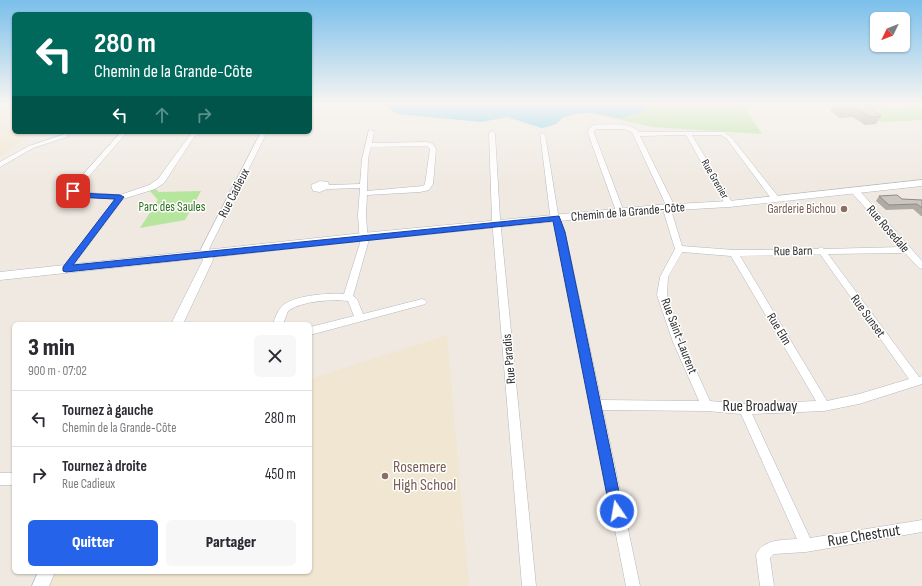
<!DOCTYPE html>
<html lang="fr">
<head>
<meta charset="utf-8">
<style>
	:root { --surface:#fff; --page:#f7f7f7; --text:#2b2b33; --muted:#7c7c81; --line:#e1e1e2; --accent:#2563eb }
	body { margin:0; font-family:"Sofia Sans Condensed",sans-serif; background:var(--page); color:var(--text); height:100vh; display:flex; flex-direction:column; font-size:15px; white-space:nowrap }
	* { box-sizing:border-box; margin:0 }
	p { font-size:13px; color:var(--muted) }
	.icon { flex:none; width:22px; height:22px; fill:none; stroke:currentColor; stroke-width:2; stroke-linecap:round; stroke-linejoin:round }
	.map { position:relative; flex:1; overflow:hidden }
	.side { position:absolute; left:12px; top:322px; width:300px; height:252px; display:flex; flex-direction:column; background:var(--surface); border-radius:6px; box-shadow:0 1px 3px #0004 }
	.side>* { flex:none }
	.banner { position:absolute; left:12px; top:12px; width:300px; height:122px; border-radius:6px; box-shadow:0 1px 3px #0004; background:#00695c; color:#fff; overflow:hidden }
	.needle { width:26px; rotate:227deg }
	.fabs { position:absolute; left:870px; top:12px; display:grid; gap:8px }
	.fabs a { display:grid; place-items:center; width:40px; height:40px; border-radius:6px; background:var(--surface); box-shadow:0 1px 3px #0004; font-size:20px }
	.pin { position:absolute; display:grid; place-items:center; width:34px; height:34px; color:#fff; margin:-17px; border-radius:8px; box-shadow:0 2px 6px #0006 }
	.me { position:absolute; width:44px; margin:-22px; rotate:348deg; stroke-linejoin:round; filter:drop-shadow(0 0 3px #0008) }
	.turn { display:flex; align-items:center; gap:14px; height:84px; padding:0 16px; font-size:18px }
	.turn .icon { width:52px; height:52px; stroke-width:2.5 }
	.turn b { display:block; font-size:28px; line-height:34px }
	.lanes { display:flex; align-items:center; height:38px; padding:0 16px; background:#0003; justify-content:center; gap:20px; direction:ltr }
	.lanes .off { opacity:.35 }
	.round { display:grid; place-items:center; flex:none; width:42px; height:42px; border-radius:6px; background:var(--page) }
	.headline { display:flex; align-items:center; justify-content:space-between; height:68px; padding:0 16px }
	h1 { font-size:24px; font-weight:800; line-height:30px }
	.cta { display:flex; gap:8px; margin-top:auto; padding:8px 16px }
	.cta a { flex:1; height:46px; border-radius:6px; background:var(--accent); color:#fff; font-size:16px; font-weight:800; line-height:46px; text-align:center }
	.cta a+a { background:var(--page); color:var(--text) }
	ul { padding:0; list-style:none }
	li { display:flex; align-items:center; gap:12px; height:56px; padding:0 16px; border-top:1px solid var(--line) }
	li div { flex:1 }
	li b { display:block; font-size:15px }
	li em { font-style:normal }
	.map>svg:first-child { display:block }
	.education { fill:#f0e6d1 }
	.green { fill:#b6e59e }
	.water { fill:#75cff0 }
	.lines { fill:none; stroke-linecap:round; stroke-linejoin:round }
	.minor-casing { stroke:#b4b7c1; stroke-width:1 }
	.tertiary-casing { stroke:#b4b7c1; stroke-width:1 }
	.secondary-casing { stroke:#b4b7c1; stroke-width:1 }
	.minor { fill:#fff; fill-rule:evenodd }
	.tertiary { fill:#fff; fill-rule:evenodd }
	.secondary { fill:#fff; fill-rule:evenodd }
	.wall { fill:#afaba4 }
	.building { fill:#cbc7bf; stroke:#8e8b86 }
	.route { fill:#2563eb; stroke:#184099 }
	.education-dot { fill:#8d6e63; stroke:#fff; stroke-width:1.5 }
	.labels { text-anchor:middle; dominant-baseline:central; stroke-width:3; stroke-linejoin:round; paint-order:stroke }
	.far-street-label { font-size:11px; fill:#2e2e2e; stroke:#fff }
	.street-label { font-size:13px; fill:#2e2e2e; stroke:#fff }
	.park-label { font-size:13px; fill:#2c6e1b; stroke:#fff }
	.education-label { font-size:13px; fill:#785e54; stroke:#fff; text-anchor:end }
	.near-street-label { font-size:16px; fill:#2e2e2e; stroke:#fff }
	.near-education-label { font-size:16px; fill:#785e54; stroke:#fff; text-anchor:start }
</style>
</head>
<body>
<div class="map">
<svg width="922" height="586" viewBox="0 0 922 586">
	<rect width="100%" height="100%" fill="#efe9e1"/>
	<path class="education" d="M0,103H14V132H34L0,157Z
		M447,335L469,586H40L47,572H310V379Z"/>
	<path class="green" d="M496,103H754L747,112L762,134L652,127L591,113L576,114L562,118L556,124L542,128L507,117L481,122L478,115Z
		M844,103H879L885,107L910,108L905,103H922V120L882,122Z
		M154,188L159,192L201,191L185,220L140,228L158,200L149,190Z"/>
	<path class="water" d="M381,103H653L649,108L638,113L620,118L591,113L576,114L562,118L556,124L542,128L507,117L481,122L397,114Z"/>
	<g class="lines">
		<g class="minor-casing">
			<path id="minor" d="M594,125C606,125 630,121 639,132H724L731,137L780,199L779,201H773L727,139L721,135H692L733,204L729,206L725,204L686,135L640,136L673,203L672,213L682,246L734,250L818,249L821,247L824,249L901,247L852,193L851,191L855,189H858L922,261V269L919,268L905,253L828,254L919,377L922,376V384L859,404L824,411L752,414L810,538L922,520V532L806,552L774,554L770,558L774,586H760L756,555C763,539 782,540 797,539L741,414L707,411L603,410L640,586H626L591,408L590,405V403L557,232L550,214L540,133L545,134L558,214L565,232L601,400L699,401L673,342L657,295L660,277L675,249L664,213L665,203L632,132L624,129H595L594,133L624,212L620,214H617L588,133L589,128ZM682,252L731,256L816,401L744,404L710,401L683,342L667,295L668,277ZM820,254L909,379L859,394L827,401L740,256Z
				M369,130L374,131L372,143L427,142L433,144L436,149L433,184L429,190L420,192L367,195L366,215L368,243L353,296L357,299L363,314L422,299L425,300L427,302L425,304L422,305L310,335V327L354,316L348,301C332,299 301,301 288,311L283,324H273C275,318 277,312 281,307C292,295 329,293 344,294L360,243L358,215L360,188L327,189L320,192L313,191L311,185L320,181L328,182L329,185L360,184L362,159ZM427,146L430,149L425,184L423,186L367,191L368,159L371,147Z
				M492,131L495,133L500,219L536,586H522L492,219L489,133Z
				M121,132H127L79,188L78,192L120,195L149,185L158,179L190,135L194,132H202L194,137L164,183L155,189L123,199L69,271H63L62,269L63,267L115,199L71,196V188Z
				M261,132H267L209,249L211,254L210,256H204L201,249Z
				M65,134L67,135V137L33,148L0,167V162L29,146Z
				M0,473H14V485H0Z"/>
		</g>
		<g class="tertiary-casing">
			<path id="tertiary" d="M207,251L211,252L213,260L183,324H171L203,260L202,254Z
				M38,572H55L49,586H32Z"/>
		</g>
		<g class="secondary-casing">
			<path id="secondary" d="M922,180V186L729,207L658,211L363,241L0,280V272L363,233L658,205L729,201Z"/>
		</g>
		<use href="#minor" class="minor"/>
		<use href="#tertiary" class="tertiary"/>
		<use href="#secondary" class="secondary"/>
	</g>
	<path class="wall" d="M835,103H862L881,116L876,124L865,125L853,117L840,118L830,111Z
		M879,196L902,199L922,200V216H921L913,209L886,210L876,201Z"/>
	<path class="building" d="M835,103H862L881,116L870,117L858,109L845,110Z
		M897,195L902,199L922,200V208L917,204L889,205L879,196Z"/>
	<linearGradient id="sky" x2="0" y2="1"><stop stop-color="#7abfeb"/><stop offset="0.56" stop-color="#f8f5f2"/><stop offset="1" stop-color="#f8f5f2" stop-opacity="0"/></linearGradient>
	<rect width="922" height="185" fill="url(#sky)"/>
	<path class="route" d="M73,188L79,193L120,195L124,197L73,265L559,216L565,232L623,511L621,515L617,517L612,515L610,511L553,221L66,272L63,271V267L115,199L75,197L70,194V191Z"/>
	<g class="education-dot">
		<circle cx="844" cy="209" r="4"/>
		<circle cx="385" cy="476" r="4"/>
	</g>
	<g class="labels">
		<g class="far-street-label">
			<text transform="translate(715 179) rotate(60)">Rue Grenier</text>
		</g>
		<g class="street-label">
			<text transform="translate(234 193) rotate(-63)">Rue Cadieux</text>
			<text transform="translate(628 212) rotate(-5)">Chemin de la Grande-Côte</text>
			<text transform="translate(888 229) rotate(49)">Rue Rosedale</text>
			<text transform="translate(793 251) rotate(-1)">Rue Barn</text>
			<text transform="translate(868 316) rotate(54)">Rue Sunset</text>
			<text transform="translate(779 329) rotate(59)">Rue Elm</text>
			<text transform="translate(679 336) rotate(69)">Rue Saint-Laurent</text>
			<text transform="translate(509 359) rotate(-95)">Rue Paradis</text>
		</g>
		<g class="park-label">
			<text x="172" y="207">Parc des Saules</text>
		</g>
		<g class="education-label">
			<text x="836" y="209">Garderie Bichou</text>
		</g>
		<g class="near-street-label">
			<text x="760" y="406">Rue Broadway</text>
			<text transform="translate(864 536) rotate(-9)">Rue Chestnut</text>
		</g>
		<g class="near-education-label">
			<text x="393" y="467">Rosemere<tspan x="393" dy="18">High School</tspan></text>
		</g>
	</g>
</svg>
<div class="fabs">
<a><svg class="needle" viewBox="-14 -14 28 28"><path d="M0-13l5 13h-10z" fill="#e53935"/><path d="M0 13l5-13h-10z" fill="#7c7c81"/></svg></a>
</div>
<div class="pin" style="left:73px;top:191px;background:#d93025"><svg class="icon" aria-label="arrive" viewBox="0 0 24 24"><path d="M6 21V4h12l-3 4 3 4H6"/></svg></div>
<svg class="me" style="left:617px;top:511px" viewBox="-20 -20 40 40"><circle r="17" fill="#2563eb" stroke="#fff" stroke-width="3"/><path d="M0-11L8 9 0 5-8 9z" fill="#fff"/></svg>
<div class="banner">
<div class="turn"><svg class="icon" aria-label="left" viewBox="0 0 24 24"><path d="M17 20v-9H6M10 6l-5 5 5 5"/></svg><div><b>280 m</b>Chemin de la Grande-Côte</div></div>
<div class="lanes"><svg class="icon" aria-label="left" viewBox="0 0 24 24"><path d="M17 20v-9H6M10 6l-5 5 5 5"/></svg><svg class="icon off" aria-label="ahead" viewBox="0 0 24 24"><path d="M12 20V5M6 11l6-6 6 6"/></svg><svg class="icon off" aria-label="right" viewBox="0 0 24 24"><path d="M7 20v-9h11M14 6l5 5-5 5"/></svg></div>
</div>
<section class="side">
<div class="headline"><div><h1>3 min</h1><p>900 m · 07:02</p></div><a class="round"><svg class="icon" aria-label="close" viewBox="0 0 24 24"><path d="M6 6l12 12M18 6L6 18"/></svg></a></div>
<ul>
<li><svg class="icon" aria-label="left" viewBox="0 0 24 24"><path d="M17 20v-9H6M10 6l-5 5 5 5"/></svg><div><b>Tournez à gauche</b><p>Chemin de la Grande-Côte</p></div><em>280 m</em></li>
<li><svg class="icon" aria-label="right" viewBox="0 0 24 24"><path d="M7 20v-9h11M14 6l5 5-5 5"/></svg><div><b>Tournez à droite</b><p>Rue Cadieux</p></div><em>450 m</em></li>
</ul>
<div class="cta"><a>Quitter</a><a>Partager</a></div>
</section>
</div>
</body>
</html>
